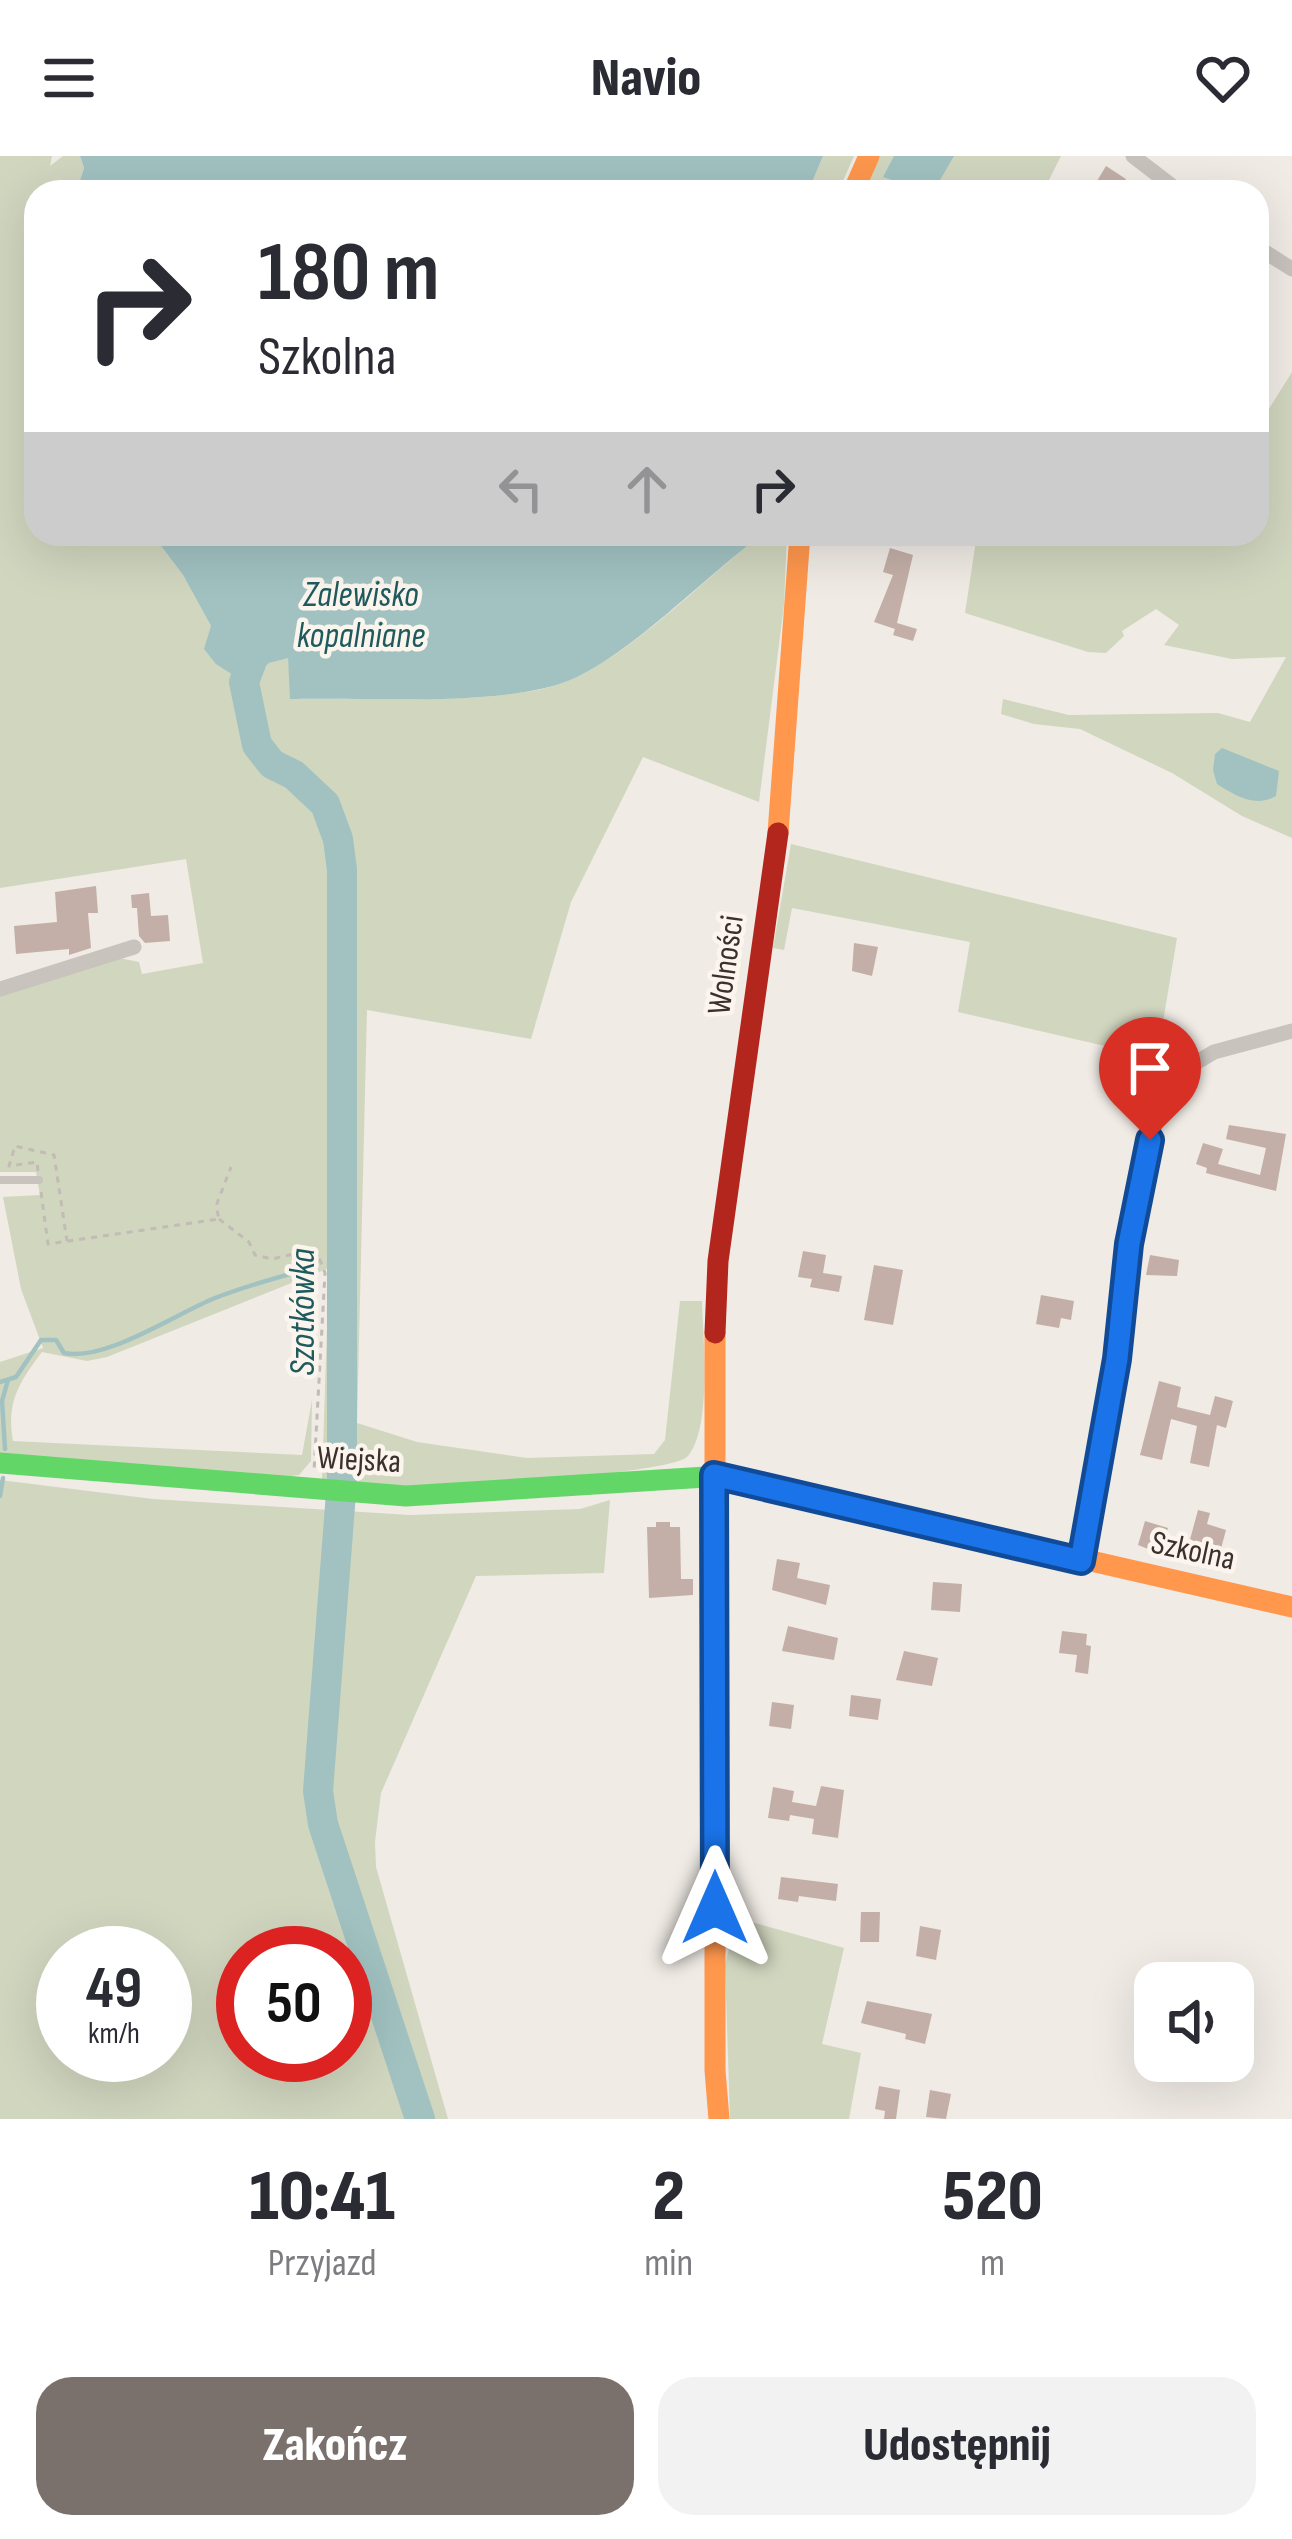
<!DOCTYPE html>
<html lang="pl">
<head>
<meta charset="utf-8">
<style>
	:root { --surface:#fff; --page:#f2f2f3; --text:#2b2b33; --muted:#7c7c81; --accent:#7a716c }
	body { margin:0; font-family:"Sofia Sans Condensed",sans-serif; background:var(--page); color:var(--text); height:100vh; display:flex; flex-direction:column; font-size:45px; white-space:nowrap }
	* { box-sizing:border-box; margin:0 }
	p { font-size:39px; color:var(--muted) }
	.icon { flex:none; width:66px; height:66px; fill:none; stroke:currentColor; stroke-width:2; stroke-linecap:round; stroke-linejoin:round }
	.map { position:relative; height:1963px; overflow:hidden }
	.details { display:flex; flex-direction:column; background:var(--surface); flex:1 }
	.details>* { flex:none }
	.banner { position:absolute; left:24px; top:24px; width:1245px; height:366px; border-radius:36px; box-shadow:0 12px 48px #0002; background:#fff; color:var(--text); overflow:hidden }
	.controls { position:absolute; left:1134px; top:1806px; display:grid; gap:24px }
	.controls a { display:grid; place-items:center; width:120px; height:120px; border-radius:24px; background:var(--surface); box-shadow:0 12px 48px #0002; font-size:60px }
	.speed { position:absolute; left:36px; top:1770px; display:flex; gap:24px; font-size:60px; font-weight:700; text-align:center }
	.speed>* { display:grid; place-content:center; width:156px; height:156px; border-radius:50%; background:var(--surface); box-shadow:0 12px 48px #0002; line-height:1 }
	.speed small { font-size:30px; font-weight:400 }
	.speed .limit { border:18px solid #d22; background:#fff; color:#111 }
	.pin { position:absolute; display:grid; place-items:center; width:102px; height:102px; color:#fff; margin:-123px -51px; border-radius:50% 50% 50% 0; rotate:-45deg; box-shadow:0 0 12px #0007 }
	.pin .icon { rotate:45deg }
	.me { position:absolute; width:132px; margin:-66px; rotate:0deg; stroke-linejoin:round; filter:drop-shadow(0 0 9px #0008) }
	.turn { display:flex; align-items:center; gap:42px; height:252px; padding:0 36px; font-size:54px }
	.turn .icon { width:156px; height:156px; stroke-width:2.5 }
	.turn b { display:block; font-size:84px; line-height:102px }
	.lanes { display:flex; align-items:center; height:114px; padding:0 36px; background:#0003; justify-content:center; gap:60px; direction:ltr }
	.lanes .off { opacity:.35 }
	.eta { display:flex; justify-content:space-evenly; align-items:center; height:204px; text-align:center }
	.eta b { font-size:72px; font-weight:800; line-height:84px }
	.button { display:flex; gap:24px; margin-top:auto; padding:24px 36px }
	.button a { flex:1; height:138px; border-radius:36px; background:var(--accent); color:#fff; font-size:48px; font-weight:800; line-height:138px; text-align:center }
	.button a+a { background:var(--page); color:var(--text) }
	header { display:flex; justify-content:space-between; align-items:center; height:156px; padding:0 36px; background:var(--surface); font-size:54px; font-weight:800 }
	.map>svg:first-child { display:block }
	.green { fill:#d1d6bf; fill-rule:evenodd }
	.water { fill:#a1c2c1 }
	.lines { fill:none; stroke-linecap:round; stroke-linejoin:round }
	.stream { stroke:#a1c2c1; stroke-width:4.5 }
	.river { stroke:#a1c2c1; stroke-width:30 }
	.building { fill:#c3afa7 }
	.path { stroke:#c2bbb6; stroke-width:3; stroke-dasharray:6 6; stroke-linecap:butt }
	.lane { stroke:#c9c3be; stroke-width:8 }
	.street { stroke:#c9c3be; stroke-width:15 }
	.fast { stroke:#63d668; stroke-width:21 }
	.slow { stroke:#ff974d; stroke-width:21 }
	.jam { stroke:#b3261e; stroke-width:21 }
	.route-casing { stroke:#114b97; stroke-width:30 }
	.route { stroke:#1a73e8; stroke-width:21 }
	.labels { text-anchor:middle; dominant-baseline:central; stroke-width:9; stroke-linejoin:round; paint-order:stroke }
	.street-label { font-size:33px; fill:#3b302b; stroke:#fbf5ee }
	.water-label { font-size:36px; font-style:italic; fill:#1f5a5e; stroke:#fbf5ee }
</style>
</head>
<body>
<header><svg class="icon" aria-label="menu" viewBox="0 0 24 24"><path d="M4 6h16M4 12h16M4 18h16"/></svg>Navio<svg class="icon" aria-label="heart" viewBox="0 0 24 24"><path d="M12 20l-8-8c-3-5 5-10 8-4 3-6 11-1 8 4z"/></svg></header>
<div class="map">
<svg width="1292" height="1963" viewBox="0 0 1292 1963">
	<rect width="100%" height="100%" fill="#f0ebe5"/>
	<path class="green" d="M0,0H52L50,10L63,0H80L84,12L76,36H36V163L29,185L36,200V378H152L183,419L211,470L269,507L288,501L291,543C365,541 503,551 568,525C625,502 697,431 746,391L749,378H787L784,449L759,646L643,601L571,746L531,883L367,854L357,1267L417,1286L527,1302L654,1298L665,1284L680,1145H702C703,1183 712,1271 688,1300C673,1318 450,1331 414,1331C384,1332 352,1326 322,1323L329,1112L107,1201L87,1205L42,1196C19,1226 6,1247 13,1285L302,1299L312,1244L311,1305L299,1319L276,1322L0,1299V1206L43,1192L21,1133L3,1041L40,1039L36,1016H0V839L119,802L139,806L142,818L203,807L186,703L0,732Z
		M823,0H854L838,36H808Z
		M878,0H1061L1043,36H862Z
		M1292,216V682L1242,660L1172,617L1080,573L1034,568L1001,558L1003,543L1069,559L1218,557L1250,566L1286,501L1232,503L1164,489L1179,469L1156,453L1122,475L1124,480L1106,497L1088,496L965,457L977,378H1161L1175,387L1182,378H1257V272Z
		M791,688L1177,782L1157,902L958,856L970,786L792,752L784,794L773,792Z
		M0,1324L153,1343L410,1359L580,1353L610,1344L604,1417L476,1420L381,1637L375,1686L376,1711L448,1963H0ZM63,1797H165V1899H63ZM243,1797H345V1899H243Z
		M737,1762L844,1792L822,1888L861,1897L849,1963H730L725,1808Z"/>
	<path class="water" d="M80,0H823L808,36H76L84,12Z
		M894,0H954L933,36H926L883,21Z
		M152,378H749L746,391C696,430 625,502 568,525C501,551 366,541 290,543L288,502L269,507L244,526L216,508L204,493L211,470L183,419Z
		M1222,592L1279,615L1276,640C1255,652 1236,640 1217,628L1213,614L1215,598Z"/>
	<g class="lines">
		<path class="stream" d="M340,1107L344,1106
			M0,1226L16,1221L41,1184H56L64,1197C105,1206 177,1157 215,1142C248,1129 282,1120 316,1111
			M5,1293L2,1245L8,1224
			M0,1340L3,1322"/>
		<path class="river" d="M258,489L244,526L257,589L272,608L294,619L325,648L338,683L342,714V1324L318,1635L323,1668L420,1963"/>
	</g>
	<path class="building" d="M1106,10L1126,23L1118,36H1104L1094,30Z
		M890,392L913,399L897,467L917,473L913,485L893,479L896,470L895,473L874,466L893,419L883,416Z
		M96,730L98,757H88L91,792L69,799V793L16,798L14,770L57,766L55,736Z
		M149,737L151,760L168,759L170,785L145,787L139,780L137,752H132L131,739Z
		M854,787L878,791L872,820L852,815Z
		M1229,969L1286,978L1276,1035L1206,1017L1207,1012L1196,1008L1203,987L1223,993L1218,1008L1260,1019L1266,992L1226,983Z
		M803,1095L826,1099L823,1117L842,1120L839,1136L810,1131L812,1123L798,1121Z
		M1150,1099L1179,1104L1177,1120L1146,1119Z
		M874,1109L903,1114L893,1169L864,1164Z
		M1041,1139L1074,1145L1071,1164L1061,1162L1059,1172L1036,1168Z
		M1159,1225L1181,1231L1177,1251L1210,1259L1215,1240L1233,1245L1226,1272L1217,1269L1209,1311L1190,1307L1197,1270L1171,1263L1162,1304L1140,1299Z
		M1198,1354L1210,1357L1207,1368L1226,1374L1219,1400L1188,1391Z
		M1145,1365L1168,1372L1164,1384L1181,1389L1176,1404L1138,1389Z
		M656,1366H670V1371H680L681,1423H693V1439L649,1442L647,1371H656Z
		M777,1403L800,1407L797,1422L830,1429L826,1449L772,1434Z
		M933,1426L962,1428L960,1456L931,1454Z
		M788,1470L838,1482L834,1504L782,1495Z
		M1062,1475L1087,1478L1086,1489L1091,1490L1088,1518L1075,1516L1077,1499L1059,1497Z
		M904,1495L938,1502L932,1530L896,1524Z
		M851,1539L881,1543L878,1564L849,1560Z
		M772,1546L794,1549L791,1573L769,1570Z
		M821,1630L844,1634L838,1682L812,1678L814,1663L790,1659L789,1665L768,1662L773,1631L794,1635L792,1646L816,1650Z
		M781,1721L838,1728L836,1745L799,1740L798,1746L778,1743Z
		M861,1756H880L879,1786H860Z
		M920,1770L941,1774L936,1804L916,1800Z
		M867,1845L932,1858L925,1888L905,1883L906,1878L861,1867Z
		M879,1930L900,1934L896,1963H884L885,1955L875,1953Z
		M930,1934L951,1938L946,1963L926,1961Z"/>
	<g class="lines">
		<path class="path" d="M38,1015L37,1006L9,1010L15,990L54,999L67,1085
			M41,1036L48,1088L219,1063L216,1050L231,1011
			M219,1063L249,1086L255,1099L272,1103L307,1095L320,1104L325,1117L314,1315"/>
		<path class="lane" d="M0,1024H39"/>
		<path class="street" d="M1133,0L1180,36
			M1257,91L1292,113
			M0,833L134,791
			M1081,1405L1117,1203L1129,1088L1159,950L1175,919L1214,896L1292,875"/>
		<path class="fast" d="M0,1307L406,1340L722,1320L1013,1387"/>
		<path class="slow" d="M853,36L869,0
			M778,677L800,378
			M715,1177V1914L719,1963
			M1013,1387L1292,1451"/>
		<path class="jam" d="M715,1177L718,1105L778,677"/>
	</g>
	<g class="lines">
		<g class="route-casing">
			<path id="route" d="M715,1752L714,1319L1081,1405L1117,1203L1129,1088L1150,984"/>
		</g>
		<use href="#route" class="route"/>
	</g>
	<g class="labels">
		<g class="street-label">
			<text transform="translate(726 809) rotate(-82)">Wolności</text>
			<text transform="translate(359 1304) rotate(3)">Wiejska</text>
			<text transform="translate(1193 1395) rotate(12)">Szkolna</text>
		</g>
		<g class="water-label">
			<text x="361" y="439">Zalewisko<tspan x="361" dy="41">kopalniane</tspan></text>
			<text transform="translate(303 1156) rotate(-90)">Szotkówka</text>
		</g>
	</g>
</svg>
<div class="controls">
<a><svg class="icon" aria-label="sound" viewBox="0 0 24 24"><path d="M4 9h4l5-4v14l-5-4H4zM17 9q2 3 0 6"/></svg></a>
</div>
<div class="speed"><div>49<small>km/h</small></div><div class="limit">50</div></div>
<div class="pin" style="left:1150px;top:984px;background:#d93025"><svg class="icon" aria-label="arrive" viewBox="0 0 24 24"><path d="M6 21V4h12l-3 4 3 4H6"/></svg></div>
<svg class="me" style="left:715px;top:1752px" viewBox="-20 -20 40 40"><path d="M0-17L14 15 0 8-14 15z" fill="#1a73e8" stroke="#fff" stroke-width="4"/></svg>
<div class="banner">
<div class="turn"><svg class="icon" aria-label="right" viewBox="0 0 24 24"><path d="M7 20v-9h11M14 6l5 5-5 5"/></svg><div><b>180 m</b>Szkolna</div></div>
<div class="lanes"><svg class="icon off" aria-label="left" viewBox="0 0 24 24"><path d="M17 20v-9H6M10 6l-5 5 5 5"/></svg><svg class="icon off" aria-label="ahead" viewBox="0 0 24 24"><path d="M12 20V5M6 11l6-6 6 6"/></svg><svg class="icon" aria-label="right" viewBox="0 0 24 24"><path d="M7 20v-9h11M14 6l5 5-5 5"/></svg></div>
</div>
</div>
<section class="details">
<div class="eta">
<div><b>10:41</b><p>Przyjazd</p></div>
<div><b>2</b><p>min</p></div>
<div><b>520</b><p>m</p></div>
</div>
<div class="button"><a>Zakończ</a><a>Udostępnij</a></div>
</section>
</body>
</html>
